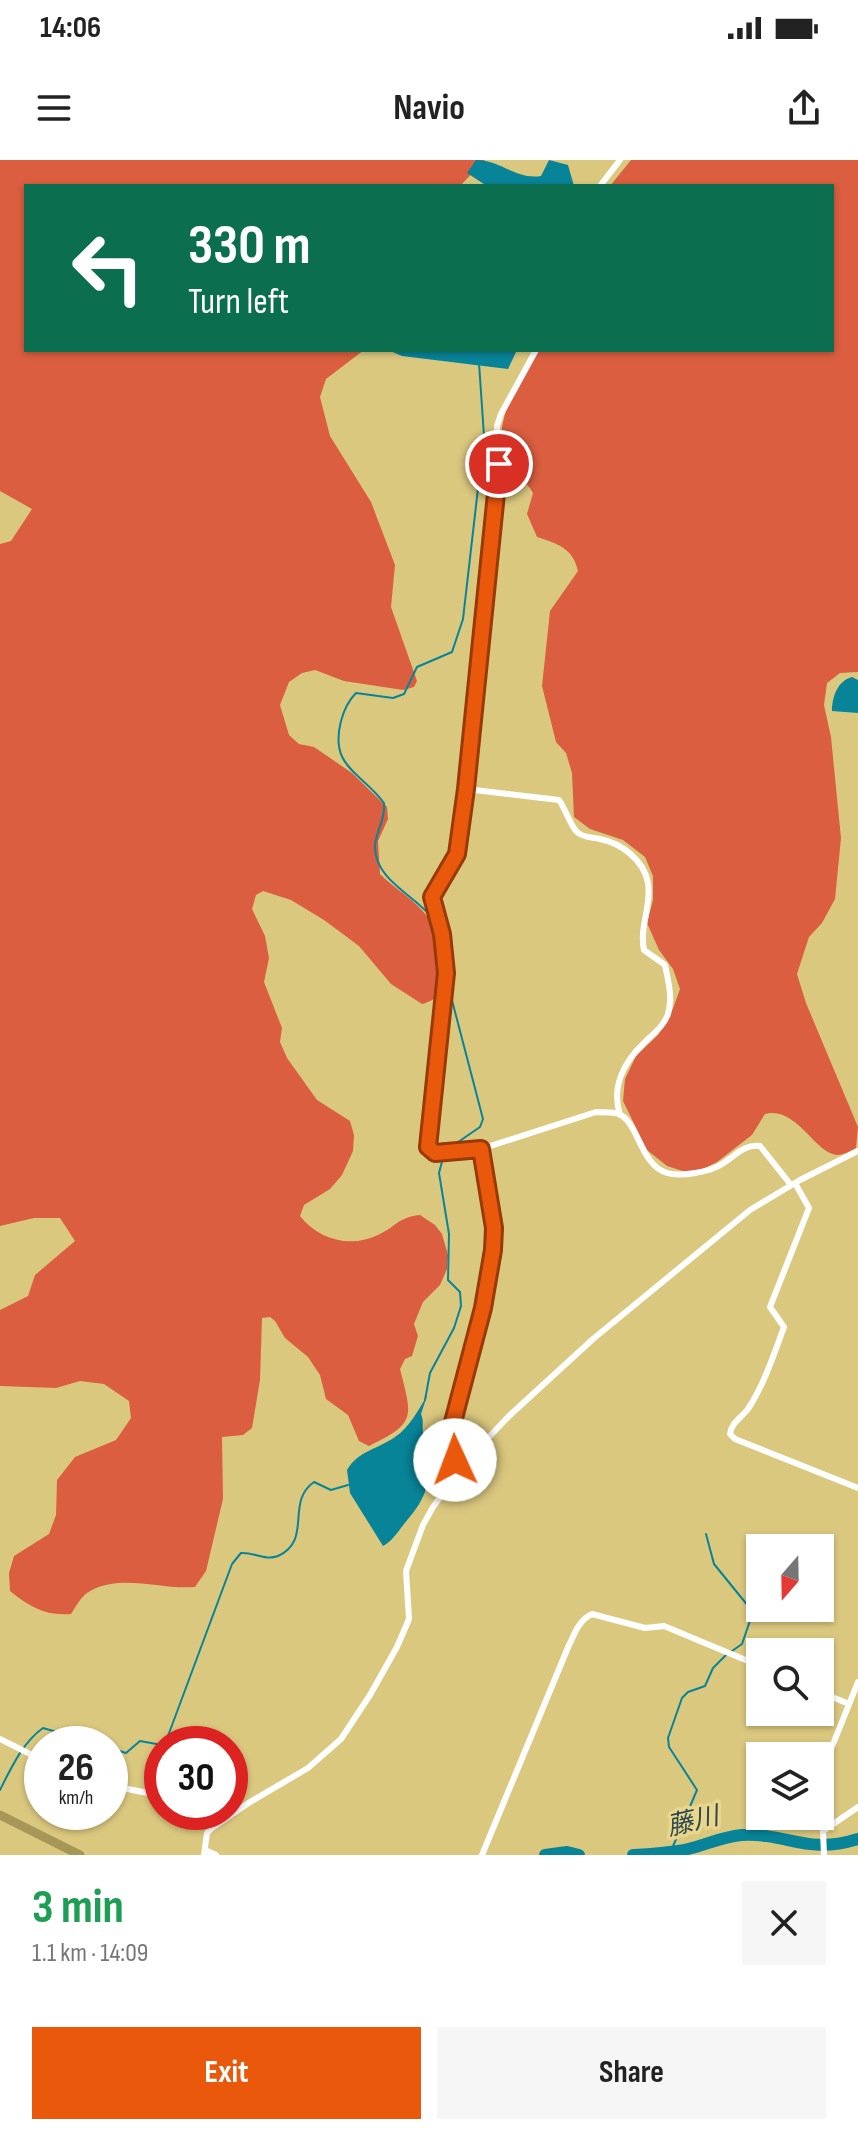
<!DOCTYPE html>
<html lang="en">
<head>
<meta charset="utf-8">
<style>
	:root { --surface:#fff; --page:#f6f6f6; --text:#222; --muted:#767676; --accent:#ea580c }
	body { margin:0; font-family:"Sofia Sans Condensed","Noto Sans JP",sans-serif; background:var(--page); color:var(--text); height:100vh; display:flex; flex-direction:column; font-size:30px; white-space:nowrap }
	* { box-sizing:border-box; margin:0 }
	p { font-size:26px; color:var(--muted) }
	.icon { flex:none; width:44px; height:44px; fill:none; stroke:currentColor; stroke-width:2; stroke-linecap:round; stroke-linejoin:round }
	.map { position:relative; height:1695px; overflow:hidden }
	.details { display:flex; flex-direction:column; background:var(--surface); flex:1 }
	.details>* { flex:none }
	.hud { position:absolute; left:24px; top:24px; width:810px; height:168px; border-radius:0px; box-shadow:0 2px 6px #0004; background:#0b6e4f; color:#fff; overflow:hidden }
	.needle { width:52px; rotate:200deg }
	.tools { position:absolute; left:746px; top:1374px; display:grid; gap:16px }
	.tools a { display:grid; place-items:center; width:88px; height:88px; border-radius:0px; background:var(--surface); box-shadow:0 2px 6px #0004; font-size:40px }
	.speed { position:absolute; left:24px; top:1566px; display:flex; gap:16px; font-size:40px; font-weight:700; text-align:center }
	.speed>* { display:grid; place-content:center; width:104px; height:104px; border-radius:50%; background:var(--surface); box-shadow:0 2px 6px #0004; line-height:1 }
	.speed small { font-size:20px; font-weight:400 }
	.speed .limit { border:12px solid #d22; background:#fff; color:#111 }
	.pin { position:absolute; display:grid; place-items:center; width:68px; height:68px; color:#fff; margin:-34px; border:4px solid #fff; border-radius:50%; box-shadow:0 2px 8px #0007 }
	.me { position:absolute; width:88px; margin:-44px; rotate:358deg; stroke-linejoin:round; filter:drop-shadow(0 0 6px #0008) }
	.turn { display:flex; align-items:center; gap:28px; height:168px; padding:0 32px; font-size:36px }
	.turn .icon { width:104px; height:104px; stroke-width:2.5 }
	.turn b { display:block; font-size:56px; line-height:68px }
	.round { display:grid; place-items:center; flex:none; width:84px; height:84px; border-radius:0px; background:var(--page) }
	.headline { display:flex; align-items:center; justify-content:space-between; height:136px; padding:0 32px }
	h1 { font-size:48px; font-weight:700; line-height:60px; color:#1e9e55 }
	.action { display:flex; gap:16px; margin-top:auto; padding:16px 32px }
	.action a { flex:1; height:92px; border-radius:0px; background:var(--accent); color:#fff; font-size:32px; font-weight:700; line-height:92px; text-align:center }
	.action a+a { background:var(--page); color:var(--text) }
	.status { display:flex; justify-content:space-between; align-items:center; height:56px; padding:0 40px; background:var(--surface); direction:ltr }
	.status svg { height:22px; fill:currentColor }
	header { display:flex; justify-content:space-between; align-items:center; height:104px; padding:0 32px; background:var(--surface); font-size:36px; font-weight:700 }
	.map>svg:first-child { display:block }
	.forest { fill:#da5e3f }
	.water { fill:#088499 }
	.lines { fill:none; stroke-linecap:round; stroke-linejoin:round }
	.stream { stroke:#088499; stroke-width:2 }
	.river { stroke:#088499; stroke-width:12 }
	.minor { stroke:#fff; stroke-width:6 }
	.primary { stroke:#a69657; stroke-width:9 }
	.route-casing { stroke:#983908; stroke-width:20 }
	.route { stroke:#ea580c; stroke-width:14 }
	.labels { text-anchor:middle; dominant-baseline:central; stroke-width:7; stroke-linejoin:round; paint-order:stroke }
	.water-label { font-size:26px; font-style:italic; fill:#2a4850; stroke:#e9d58c }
</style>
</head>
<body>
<div class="status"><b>14:06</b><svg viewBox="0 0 49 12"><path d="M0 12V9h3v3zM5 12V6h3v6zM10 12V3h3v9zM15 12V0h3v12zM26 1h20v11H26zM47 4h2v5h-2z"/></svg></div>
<header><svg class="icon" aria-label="menu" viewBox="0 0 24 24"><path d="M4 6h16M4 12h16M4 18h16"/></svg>Navio<svg class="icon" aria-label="share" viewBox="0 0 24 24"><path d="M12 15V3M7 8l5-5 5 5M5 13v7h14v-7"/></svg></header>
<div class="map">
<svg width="858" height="1695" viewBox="0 0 858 1695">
	<rect width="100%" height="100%" fill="#dbc87f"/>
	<path class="forest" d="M0,0H485L460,26H26V190H364L326,219L320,237L330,276L371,342L395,405L391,447L417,521L414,527L403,530L344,521L315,510L302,513L289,522L280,545L289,575L299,584L314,587L352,613L387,647L388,659L378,681L380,714C395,729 414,739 427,756C437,768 446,814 441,829C438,838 430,842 422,844L391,824L359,786L324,760L291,740L263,731L256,735L252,749L265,776L269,798L264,822L282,868L280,882L287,898L317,940L350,961L354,975L353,991L342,1015L330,1029L304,1045L300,1056C319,1080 351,1089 380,1074C398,1065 397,1058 420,1055L435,1065L442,1074L448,1095L447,1109L440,1125L423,1142L414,1164L418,1176L412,1196L405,1199L400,1209C412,1257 417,1263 369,1286L359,1281L348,1255L326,1239L320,1215L308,1197L285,1178L275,1161L270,1157L262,1158L260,1220L252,1268L243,1275L222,1277L223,1339L206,1411L195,1427C160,1430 118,1412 87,1433C81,1437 75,1448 71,1454C45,1456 30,1447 10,1431L9,1413L14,1396L49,1374L56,1355L57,1320L75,1297L116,1280L131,1258L129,1241L104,1224L80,1221L56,1228L0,1226V1150L28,1136L35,1115L75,1081L60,1058H34L0,1066V384L11,381L32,349L0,331Z
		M631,0H858V512L840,513L827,523L824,545L831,577L841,678L835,739L822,763L809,777L797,814L806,843L858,967L856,988C850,991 844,995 837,995C815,994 797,946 765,954L752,975L717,1002L703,1009L689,1013L667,1006L647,990L623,941L625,919L636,896L658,875L672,851L680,829L673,809L659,790L647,763L653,740V716L645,697L623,680L590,669L574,657L572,613L566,593L556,582L542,526L550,451L578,411C573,388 558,384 537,377L527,354L533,333C526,319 514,319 507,308C487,279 518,214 536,190H832V26H610Z"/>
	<path class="water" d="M476,0C501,0 516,20 541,16L549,0L568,5L574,26H487L467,13Z
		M388,190H517L508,209L402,196Z
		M852,517L858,520V553L832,551C832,538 837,521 852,517Z
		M427,1236L421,1254C424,1261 422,1265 423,1272C430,1314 435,1329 404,1364C398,1372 391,1382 383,1386L350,1333L347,1310C358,1291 378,1289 395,1277C410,1267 418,1250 427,1236Z"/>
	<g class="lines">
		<path class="stream" d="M435,761C417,736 375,721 375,687C375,672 386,660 384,643C361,612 329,607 341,561C344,550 348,541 356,533L393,538L404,534L417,507L452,492L463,459L484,276L479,203
			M448,825L483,959L480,967L448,989
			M425,1240L430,1213L454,1168L461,1146L460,1132L448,1120L449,1074L439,1013L444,994
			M706,1374L714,1404L753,1452L742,1484L732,1491
			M165,1584L232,1404L241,1393C254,1392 265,1401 278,1396C313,1380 285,1342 314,1322L331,1330L348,1325
			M110,1588L126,1593L140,1581L162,1585
			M0,1630C11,1608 23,1582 43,1568L98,1584
			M671,1691L697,1630L669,1587L668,1578L682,1538L688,1532L705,1526L713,1508L727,1494"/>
		<path class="river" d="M545,1695L567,1692L579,1695
			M633,1695C651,1694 670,1693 688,1689C706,1685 724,1676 742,1675C788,1673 807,1695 858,1679"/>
		<path class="minor" d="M600,26L620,0
			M536,190L501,254L497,266L499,304L466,629L457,694L432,737L442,774L446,813L428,987L435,993L481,989L596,952C602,953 615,951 621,955C639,966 641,1005 667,1013C681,1017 710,1012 722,1004C735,996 744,984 760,986L791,1025
			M466,629L559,640C565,648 571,667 577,672C583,678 592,677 600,679C621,683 644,700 648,723C652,745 639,767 644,790L665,805C668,820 673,838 668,854C664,866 653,874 644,883C624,902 611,927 620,955
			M795,1023L809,1048L770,1147L784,1167C774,1194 764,1225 748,1249C741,1258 731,1263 730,1274L735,1279L858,1328
			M453,1319L448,1316L458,1287L453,1262L483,1148L493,1090L494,1068L481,989
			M820,1532L849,1544
			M0,1579L42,1600
			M110,1626C128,1628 144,1634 162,1634
			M209,1652L219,1662
			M823,1671L825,1616L829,1594L858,1522
			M205,1690L216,1695
			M204,1695L207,1673L212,1668L250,1642L308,1608L341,1579L370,1535L397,1487L409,1459L406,1411L423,1365L433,1347L470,1297L509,1256L593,1179L750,1050L800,1020L858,991
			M482,1695L569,1485C575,1473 579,1460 592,1454L645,1468L664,1466L760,1506
			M824,1695L823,1671L858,1647"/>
		<path class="primary" d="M0,1655L80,1695"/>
	</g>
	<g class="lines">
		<g class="route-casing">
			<path id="route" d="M455,1300L458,1287L453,1262L483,1148L493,1090L494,1068L481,989L435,993L428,987L446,813L442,774L432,737L457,694L466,629L499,304"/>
		</g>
		<use href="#route" class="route"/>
	</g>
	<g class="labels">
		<g class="water-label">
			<text transform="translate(693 1662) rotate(-13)">藤川</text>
		</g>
	</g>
</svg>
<div class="tools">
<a><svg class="needle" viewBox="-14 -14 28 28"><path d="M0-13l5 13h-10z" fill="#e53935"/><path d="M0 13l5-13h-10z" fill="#767676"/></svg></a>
<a><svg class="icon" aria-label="search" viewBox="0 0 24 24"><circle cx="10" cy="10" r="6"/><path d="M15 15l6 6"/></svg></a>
<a><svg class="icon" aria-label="layers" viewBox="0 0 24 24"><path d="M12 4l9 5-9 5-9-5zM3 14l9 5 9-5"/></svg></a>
</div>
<div class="speed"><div>26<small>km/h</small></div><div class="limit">30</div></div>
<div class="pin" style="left:499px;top:304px;background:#d93025"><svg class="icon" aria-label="arrive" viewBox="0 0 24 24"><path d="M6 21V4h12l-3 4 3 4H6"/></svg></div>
<svg class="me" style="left:455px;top:1300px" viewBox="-20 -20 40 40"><circle r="19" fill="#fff"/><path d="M0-13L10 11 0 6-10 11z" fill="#ea580c"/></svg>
<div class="hud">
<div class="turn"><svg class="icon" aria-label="left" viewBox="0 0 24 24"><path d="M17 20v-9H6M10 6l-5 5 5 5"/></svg><div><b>330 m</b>Turn left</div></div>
</div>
</div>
<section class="details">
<div class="headline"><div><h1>3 min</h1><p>1.1 km · 14:09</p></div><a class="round"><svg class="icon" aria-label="close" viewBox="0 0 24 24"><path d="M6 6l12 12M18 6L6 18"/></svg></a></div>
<div class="action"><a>Exit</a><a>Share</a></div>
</section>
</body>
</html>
